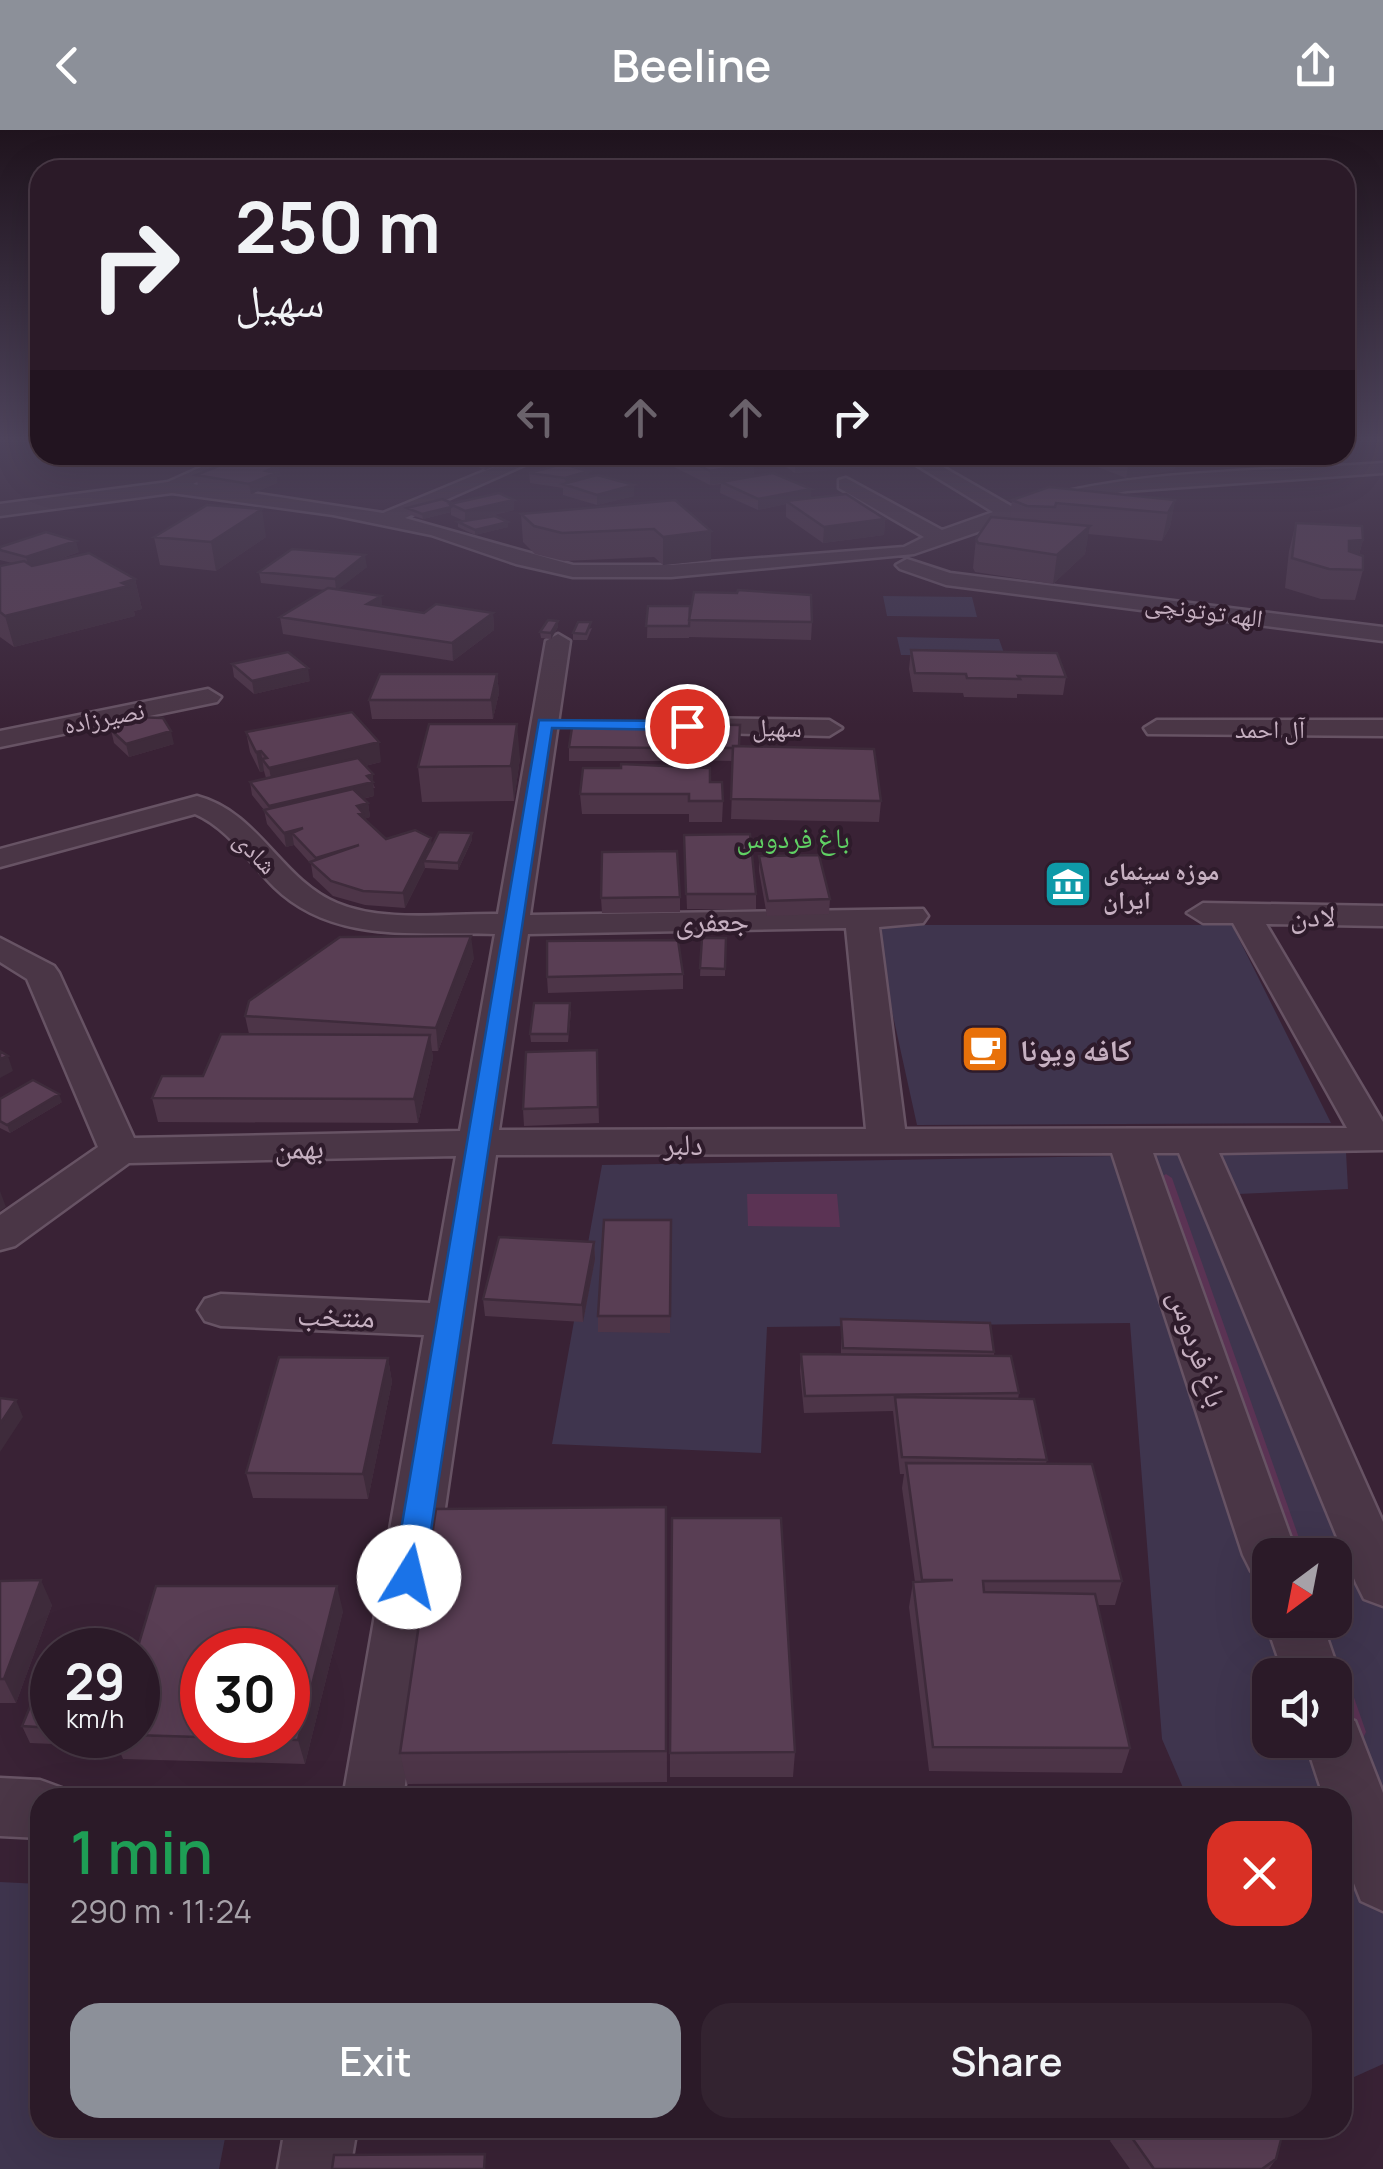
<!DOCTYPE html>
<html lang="en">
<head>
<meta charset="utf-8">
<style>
	:root { --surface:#2b1a28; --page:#332330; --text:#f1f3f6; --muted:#a6a1a8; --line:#473845; --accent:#8c9099 }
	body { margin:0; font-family:Manrope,"Noto Naskh Arabic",sans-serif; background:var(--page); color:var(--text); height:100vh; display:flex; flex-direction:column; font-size:38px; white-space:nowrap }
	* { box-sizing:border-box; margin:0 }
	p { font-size:32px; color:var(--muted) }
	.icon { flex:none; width:55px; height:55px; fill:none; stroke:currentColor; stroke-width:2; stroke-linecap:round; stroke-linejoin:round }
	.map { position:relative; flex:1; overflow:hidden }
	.sheet { position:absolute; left:30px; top:1658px; width:1322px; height:350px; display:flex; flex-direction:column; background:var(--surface); border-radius:30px; box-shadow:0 10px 40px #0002,0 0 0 2px var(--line) }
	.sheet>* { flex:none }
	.hud { position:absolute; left:30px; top:30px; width:1325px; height:305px; border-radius:30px; box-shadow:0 10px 40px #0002,0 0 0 2px var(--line); background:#2b1a28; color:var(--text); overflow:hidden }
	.needle { width:65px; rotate:212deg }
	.controls { position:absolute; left:1252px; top:1408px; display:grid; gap:20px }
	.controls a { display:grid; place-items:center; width:100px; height:100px; border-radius:20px; background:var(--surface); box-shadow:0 10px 40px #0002,0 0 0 2px var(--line); font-size:50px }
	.speed { position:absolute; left:30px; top:1498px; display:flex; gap:20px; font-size:50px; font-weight:700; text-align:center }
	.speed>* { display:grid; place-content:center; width:130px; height:130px; border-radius:50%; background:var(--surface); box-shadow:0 10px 40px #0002,0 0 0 2px var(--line); line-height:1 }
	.speed small { font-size:25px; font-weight:400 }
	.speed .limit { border:15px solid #d22; background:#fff; color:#111 }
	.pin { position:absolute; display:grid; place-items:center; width:85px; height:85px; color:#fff; margin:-42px; border:5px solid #fff; border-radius:50%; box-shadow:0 2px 10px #0007 }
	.me { position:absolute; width:110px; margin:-55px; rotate:9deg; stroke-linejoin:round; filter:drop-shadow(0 0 8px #0008) }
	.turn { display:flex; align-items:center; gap:35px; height:210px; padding:0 40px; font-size:45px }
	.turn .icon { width:130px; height:130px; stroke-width:2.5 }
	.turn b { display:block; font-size:70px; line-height:85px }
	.lanes { display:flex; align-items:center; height:95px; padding:0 40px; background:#0003; justify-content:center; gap:50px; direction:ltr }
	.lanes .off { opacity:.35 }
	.round { display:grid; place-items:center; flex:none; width:105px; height:105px; border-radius:30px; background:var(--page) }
	.head { display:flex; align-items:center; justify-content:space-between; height:170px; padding:0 40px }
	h1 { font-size:60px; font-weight:600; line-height:75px; color:#1e9e55 }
	.cta { display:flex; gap:20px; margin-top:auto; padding:20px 40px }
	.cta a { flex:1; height:115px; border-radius:30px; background:var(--accent); color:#fff; font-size:40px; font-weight:600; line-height:115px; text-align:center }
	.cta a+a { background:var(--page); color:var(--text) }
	header { display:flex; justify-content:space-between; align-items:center; height:130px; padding:0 40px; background:var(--accent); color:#fff; font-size:45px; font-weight:600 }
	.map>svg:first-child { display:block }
	.green { fill:#3f354e; fill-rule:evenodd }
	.water { fill:#5b3354 }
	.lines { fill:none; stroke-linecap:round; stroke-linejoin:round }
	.stream { fill:#5b3354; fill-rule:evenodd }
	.minor-casing { stroke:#675364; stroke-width:5 }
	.minor { fill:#4a3646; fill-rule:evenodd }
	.wall { fill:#4d3548 }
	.shaded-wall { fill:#3e2b3b }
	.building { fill:#593e54; stroke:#3e2b3b; stroke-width:2.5; fill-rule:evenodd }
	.route { fill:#1a73e8; stroke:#114b97; stroke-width:2.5 }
	.labels { text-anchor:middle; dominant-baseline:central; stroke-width:8; stroke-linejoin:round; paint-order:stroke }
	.far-street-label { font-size:25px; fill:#c6b0c1; stroke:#2e1b2b }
	.far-poi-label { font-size:25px; font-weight:bold; fill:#c6b0c1; stroke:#2e1b2b; text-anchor:start }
	.far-neighbourhood-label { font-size:28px; fill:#60d164; stroke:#2e1b2b }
	.street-label { font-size:30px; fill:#c6b0c1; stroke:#2e1b2b }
	.poi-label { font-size:30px; font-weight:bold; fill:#c6b0c1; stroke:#2e1b2b; text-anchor:start }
</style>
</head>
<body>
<header><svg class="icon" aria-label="back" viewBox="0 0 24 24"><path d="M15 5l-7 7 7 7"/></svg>Beeline<svg class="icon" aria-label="share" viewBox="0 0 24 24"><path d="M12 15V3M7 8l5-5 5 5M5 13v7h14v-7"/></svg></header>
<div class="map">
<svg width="1383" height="2039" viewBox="0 0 1383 2039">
	<rect width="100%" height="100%" fill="#392235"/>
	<path class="green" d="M883,466L972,467L977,487L887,486Z
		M897,507L999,509L1005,526L901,525Z
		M873,795H1232L1331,993L917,995Z
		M1346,1022L1348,1059L1238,1064L1383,1425V1934L1343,1952L1342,1668L1187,1667L1162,1609L1130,1193L767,1197L761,1323L552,1314L602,1035ZM1270,1425H1335V1490H1270ZM1270,1545H1335V1610H1270Z
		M0,1752L40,1754V1998H227L219,2039H0Z"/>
	<path class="water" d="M747,1064H837L840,1097L748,1096Z"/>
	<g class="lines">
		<path class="stream" d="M1166,1044L1172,1048L1305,1425H1289L1160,1048Z
			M1334,1528L1340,1530L1343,1536L1366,1602L1363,1608L1357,1610L1351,1608L1335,1565V1545H1328L1325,1536L1328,1530Z"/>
		<g class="minor-casing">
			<path id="minor" d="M228,325H252L193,354L383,383L523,325H547L405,388L573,435H671L904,417L924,407L839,358V350L846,348L942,400L993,382L900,325H922L1011,376C1131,337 1258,343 1383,333V343L1127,361L1053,376L914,424L671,447H573L516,434L431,405L333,385L172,363L0,386V374L168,352Z
				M907,429L950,443L1383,497V511L946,455L900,439L896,435Z
				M558,504L570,511L530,785L923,779L928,786L923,793L879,797L905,999L1347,998L1233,793H1203L1187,783L1203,773L1383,776V796L1266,794L1383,992V1020L1219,1023L1383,1392V1476L1364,1469L1356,1453L1179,1023H1153L1297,1425H1270V1447L1251,1441L1243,1425L1112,1023L496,1025L403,1668H343L424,1205L221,1196L205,1191L198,1180L205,1169L221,1164L430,1173L456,1026L129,1033L15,1116L0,1120V1085L98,1017L27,849L0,832V808L54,836L59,843L134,1008L460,1001L495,804C419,801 333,815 274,757C249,732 229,699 195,684L0,737V719L197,666C259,682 280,749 337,773C384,793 448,783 498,784L546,511ZM846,798L866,999L499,1000L528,804Z
				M208,559L221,567L217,572L0,617V601Z
				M689,588L829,590L842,598L829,606L680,602L676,596Z
				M1157,590H1383V606L1148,604L1144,598Z
				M1270,1480V1490H1321L1340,1545L1335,1557V1545H1284L1265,1490Z
				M1335,1583L1355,1591L1383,1663V1781L1361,1771L1342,1723V1668H1324L1305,1610H1335Z
				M0,1648L40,1650L62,1658L66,1668H40V1708L0,1706Z
				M285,1998H357L350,2039H278Z"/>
		</g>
		<use href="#minor" class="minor"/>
	</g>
	<path class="wall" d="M259,325H283L279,329Z
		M450,325H518V327L485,340Z
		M576,325H621V328L597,333Z
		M650,325H736L754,333V346L811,368L885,389L884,405L823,413L786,387V374L758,380L720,363L721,354L710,355Z
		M777,325H866L865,337L795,343L777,331Z
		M1067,325H1177L1174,340L1126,348Z
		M529,343L590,347L634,355V366L597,375L563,365V358L530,353Z
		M196,345L281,346L277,347V353L251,364L198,356Z
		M514,370V380L473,390L508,397L475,405L458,397V392L464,391L451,385V382L423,389L408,384L407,378Z
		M675,370L711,430L663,435L654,427L564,431L535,424L523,412L521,384Z
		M1012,370H1175L1170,397L1162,411L1088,404L1085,424L1053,454L975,442L973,438L976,409L1010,389Z
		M1296,393L1363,410L1359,425L1363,440L1355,470L1321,469L1285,458L1289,421Z
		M154,407H266L216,441L160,435Z
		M0,417L79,422L48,433L135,449L142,479L134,481L135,486L14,517L0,507V436L12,433L0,430Z
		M367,437L338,459L381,466L382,477L424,483H493L494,500L453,531L283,504L280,487L325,460L261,453L259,442Z
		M648,476L812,492L811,510L689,507V505V508H647Z
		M558,491V497L551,509L541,508L540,502Z
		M592,498L587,510H573V503Z
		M911,520L1066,547L1063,565L1017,564V568L964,567L963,563L913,562L909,539Z
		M232,534L310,551L254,564L234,547Z
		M497,544L499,563L493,589H372L369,570Z
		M111,600L174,614L129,627L114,613Z
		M246,602L381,632L365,636L375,658H373L374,666L363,669L368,673L370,687L364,689L386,709L432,715L472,710L458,740L425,738L405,778L365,775L333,766L313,747L311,734L294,715L286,717L267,694L264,680L252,665L250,652L266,648L264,641L260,642L250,622Z
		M672,605L667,631H569V617Z
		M739,616L881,671L879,692L731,689L733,631L672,630V617Z
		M520,628L514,671L422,672L418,637Z
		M710,652L723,671L722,692H689V684H582L580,664Z
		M684,705L756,764V779H687Z
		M759,726L830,769L829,784L767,786L759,741Z
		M680,767V782L602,783L601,768Z
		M702,808H726L725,846H700Z
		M474,828L438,921H432L433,928L418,993L158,992L152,968L203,946L249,904L245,886Z
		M683,844V859L548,863L547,847Z
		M571,881L568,912H531L530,904Z
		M597,920L599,993L524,996L523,979Z
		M0,969L62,972L10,1003L0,998Z
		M671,1090L670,1203L598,1202V1186Z
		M594,1112L595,1129L583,1192L485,1186L483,1169Z
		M841,1189L994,1222V1226L1019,1263L1018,1269L1047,1330L1046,1333L1122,1451L1115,1475H1098L1130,1618L1122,1643L929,1641L909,1477L913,1452H915L902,1358L904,1344H900L893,1281L804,1283L800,1241L801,1224L841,1225Z
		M388,1228L392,1252L368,1369L253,1368L246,1343Z
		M666,1377L667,1652L407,1654L400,1623Z
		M0,1451L52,1475L16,1573H0Z
		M343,1481L305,1634L123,1629L113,1605Z
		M52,1536V1605H104L100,1616L30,1613L22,1596Z
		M795,1622L793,1647H670V1623Z
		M696,1998H785L767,2000Z
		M1117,1998H1284L1276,2029L1269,2039H1130L1110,2011Z"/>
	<path class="shaded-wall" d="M518,325V327L485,340L483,326Z
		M597,325H621V328L597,333Z
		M795,325H866L865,337L795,343Z
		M1130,325H1177L1174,340L1126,348Z
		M754,333V348L710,355V341Z
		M279,335L281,346L277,347V353L251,364L249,354L266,341Z
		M589,341L590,352L566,355L565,348Z
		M634,355V366L597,375V365Z
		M811,359V369L786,371V374L758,380V369Z
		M514,370V380L465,391V381Z
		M1175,370L1170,397L1162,411L1168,383Z
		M451,377V382L423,389L422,384Z
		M262,379L266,407L216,441L211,412Z
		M885,389L884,405L823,413L824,397Z
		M508,392V397L475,405V400Z
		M1090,396L1085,424L1053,454L1057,425Z
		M711,401V430L663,435V407Z
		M1363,410L1355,438L1342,440L1349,411Z
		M76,411L79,422L29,439L26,427Z
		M365,425L367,437L336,461L335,449Z
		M135,449L142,479L134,481L135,486L14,517L5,486Z
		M381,466L383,483L367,474Z
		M493,483L494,500L453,531L452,513Z
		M558,491V497L551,509V503Z
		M308,538L310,551L254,564L252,551Z
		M497,544L499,563L493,589L491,570Z
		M672,591V605L667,631V618Z
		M517,594L520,628L514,671L511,636Z
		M171,601L174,614L129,627L126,614Z
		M379,612L381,632L273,658L269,638Z
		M261,621L264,641L260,642L256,622Z
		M373,644L374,666L272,690L269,676Z
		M368,673L370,687L364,689L365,697L357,676Z
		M303,698L292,703L294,715L286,717L284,703Z
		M472,703V710L458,740V733Z
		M431,708L433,722L424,731L425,738L405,778L403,763Z
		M471,806L474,828L438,921L436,898Z
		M430,905L433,928L418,993L414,969Z
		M8,926L13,941L0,948V929Z
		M59,964L62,972L10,1003L7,995Z
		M0,1061L6,1077L0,1081Z
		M594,1112L595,1129L583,1192L582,1175Z
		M388,1228L392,1252L368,1369L363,1344Z
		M16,1270L23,1287L0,1322V1294Z
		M41,1450L52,1475L16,1573L4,1549Z
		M337,1456L343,1481L305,1634L298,1610Z
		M95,1605H104L100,1616Z"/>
	<path class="building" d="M679,325H736L754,333L710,341Z
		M236,329L279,335L266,341L276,343L249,354L196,345Z
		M562,334L589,341L565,348L529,343Z
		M773,343L811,359L758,369L721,352Z
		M597,345L634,355L597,365L563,354Z
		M1049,357L1175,370L1168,383L1056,373L1055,377L1027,376L1012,370Z
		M499,363L514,370L465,381L450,374Z
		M846,364L885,389L824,397L786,371Z
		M442,369L454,374H450L451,377L422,384L407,378Z
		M675,370L711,401L663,407L654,399L562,403L534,396L521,384Z
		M207,375L262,379L211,412L154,407Z
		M495,386L508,392L475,400L458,392Z
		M991,387L1090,396L1057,425L978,413L976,409Z
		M1296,393L1362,396L1363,410L1349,411V421L1363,426V440L1329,439L1292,428Z
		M46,402L76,411L26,427L0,420V417Z
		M292,419L365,425L335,449L259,442Z
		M89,423L135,449L122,453L128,456L5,486L0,482V436L24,431L32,436Z
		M328,458L381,466L367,474L424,483L436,474L493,483L452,513L280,487Z
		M738,460L811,465L812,492L689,490L694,462L737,463Z
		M648,476H690L689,496H646Z
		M548,490L558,491L551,503L540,502Z
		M578,492H591L586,504L573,503Z
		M911,520L1057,523L1066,547L1018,546L1020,549L967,548L966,544L915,543Z
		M288,522L308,538L252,551L232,534Z
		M380,544H497L491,570H369Z
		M352,582L379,612L269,638L262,629L267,628L261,621L256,622L246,602Z
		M133,587L163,588L171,601L126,614L111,600Z
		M573,591H672L667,618L569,617Z
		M429,594H517L511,636L418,637Z
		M674,594L740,595L739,616H733V618L672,617Z
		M733,616L874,619L881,671L731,669Z
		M358,628L373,644L367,646L373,652L269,676L250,652Z
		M621,634L710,638V652H722L723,671H689V664H580L583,638H621Z
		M353,659L368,673L357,676L363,683L359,684L386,709L415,700L431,708L403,763L363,761L331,751L310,732L359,715L316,728L292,703L303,698L284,703L264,680Z
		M439,702L472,703L458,733L424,731Z
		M750,704L756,764H686L684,705Z
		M677,721L680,767L601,768L602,722Z
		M819,725L830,769L768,771L759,726Z
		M471,806L436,898L245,886L249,871L340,807Z
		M702,808H726L725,839L700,838Z
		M678,810L683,844L547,847V811Z
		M534,873H570L568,904H530Z
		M221,904L430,905L414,969L152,968L162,946H203Z
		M597,920L598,977L523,979L526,922Z
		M0,921L8,926L0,929Z
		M33,950L59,964L7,995L0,991V969Z
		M604,1090H671L670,1186H598Z
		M499,1107L594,1112L582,1175L483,1169Z
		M841,1189L990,1193L994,1222L843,1218Z
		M801,1224L1011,1226L1019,1263L805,1266Z
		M279,1227L388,1228L363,1344L246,1343Z
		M895,1267L1034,1269L1047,1330L902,1327Z
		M0,1268L16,1270L0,1294Z
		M906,1333L1092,1334L1122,1451H983L984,1462L1095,1464L1130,1618L933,1617L913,1452L953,1450H922Z
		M666,1377V1621L400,1623L436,1379Z
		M672,1388H781L795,1622L670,1623Z
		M41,1450L4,1549H0V1451Z
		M156,1456H337L298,1610L133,1605H138L137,1520ZM202,1520H288V1605H202Z
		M47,1536H52V1598L22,1596Z
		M1125,1998H1284L1276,2029L1262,2039H1154Z
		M485,2024L484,2039H332L334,2025Z"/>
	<linearGradient id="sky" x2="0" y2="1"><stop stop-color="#1f131d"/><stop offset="0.52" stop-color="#4e445c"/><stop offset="1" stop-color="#4e445c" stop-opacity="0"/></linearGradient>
	<rect width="1383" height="595" fill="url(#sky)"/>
	<path class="route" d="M539,590L687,591L694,596L687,600L552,598L424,1447L420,1456L409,1460L398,1456L393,1447Z"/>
	<defs>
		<g id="museum-square" transform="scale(2.5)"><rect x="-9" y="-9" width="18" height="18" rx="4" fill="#0f9aa8" stroke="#2e1b2b"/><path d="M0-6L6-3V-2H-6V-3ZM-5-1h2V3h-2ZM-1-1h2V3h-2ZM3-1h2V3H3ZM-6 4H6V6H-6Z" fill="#fff"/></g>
		<g id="cafe-square" transform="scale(2.5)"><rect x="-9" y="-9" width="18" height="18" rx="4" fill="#e8710a" stroke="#2e1b2b"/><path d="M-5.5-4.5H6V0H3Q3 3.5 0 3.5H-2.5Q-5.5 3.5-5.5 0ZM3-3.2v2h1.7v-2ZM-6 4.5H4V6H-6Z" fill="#fff"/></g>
	</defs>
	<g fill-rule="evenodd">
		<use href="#museum-square" x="1068" y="754"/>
		<use href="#cafe-square" x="985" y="919"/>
	</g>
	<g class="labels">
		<g class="far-street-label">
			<text transform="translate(1204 480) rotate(8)">الهه توتونچی</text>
			<text transform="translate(104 587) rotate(-11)">نصیرزاده</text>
			<text transform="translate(777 597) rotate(1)">سهیل</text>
			<text x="1270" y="598">آل احمد</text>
			<text transform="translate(256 722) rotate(46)">شادی</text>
		</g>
		<g class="far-poi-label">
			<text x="1103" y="740">موزه سینمای<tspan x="1103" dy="29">ایران</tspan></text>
		</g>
		<g class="far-neighbourhood-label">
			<text x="793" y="707">باغ فردوس</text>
		</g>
		<g class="street-label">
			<text transform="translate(1313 785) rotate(1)">لادن</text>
			<text transform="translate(712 790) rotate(-1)">جعفری</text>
			<text x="683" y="1013">دلبر</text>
			<text transform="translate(299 1017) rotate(-1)">بهمن</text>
			<text transform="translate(336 1185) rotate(2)">منتخب</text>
			<text transform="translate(1199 1218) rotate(71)">باغ فردوس</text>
		</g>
		<g class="poi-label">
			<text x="1020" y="919">کافه ویونا</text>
		</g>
	</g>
</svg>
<div class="controls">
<a><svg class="needle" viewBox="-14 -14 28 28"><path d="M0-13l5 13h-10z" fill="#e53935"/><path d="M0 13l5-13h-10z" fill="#a6a1a8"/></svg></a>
<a><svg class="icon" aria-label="sound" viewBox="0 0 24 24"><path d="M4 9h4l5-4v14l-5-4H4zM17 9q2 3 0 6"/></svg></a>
</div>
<div class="speed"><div>29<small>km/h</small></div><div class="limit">30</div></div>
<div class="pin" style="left:687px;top:596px;background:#d93025"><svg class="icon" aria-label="arrive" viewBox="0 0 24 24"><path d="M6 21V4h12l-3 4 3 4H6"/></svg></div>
<svg class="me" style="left:409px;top:1447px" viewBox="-20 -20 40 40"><circle r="19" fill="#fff"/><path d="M0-13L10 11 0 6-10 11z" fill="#1a73e8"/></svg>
<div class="hud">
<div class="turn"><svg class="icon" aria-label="right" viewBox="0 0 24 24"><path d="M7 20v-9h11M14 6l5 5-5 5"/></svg><div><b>250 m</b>سهیل</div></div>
<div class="lanes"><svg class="icon off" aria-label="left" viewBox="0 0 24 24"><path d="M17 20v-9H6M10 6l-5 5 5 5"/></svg><svg class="icon off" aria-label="ahead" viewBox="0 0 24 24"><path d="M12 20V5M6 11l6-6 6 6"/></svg><svg class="icon off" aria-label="ahead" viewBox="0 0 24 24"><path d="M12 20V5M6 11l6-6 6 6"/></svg><svg class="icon" aria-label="right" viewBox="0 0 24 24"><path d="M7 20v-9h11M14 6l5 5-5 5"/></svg></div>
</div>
<section class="sheet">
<div class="head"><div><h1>1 min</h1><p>290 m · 11:24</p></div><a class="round" style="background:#d93025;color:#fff"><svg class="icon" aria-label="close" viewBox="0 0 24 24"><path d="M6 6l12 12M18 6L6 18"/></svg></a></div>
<div class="cta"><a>Exit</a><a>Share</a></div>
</section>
</div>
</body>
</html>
